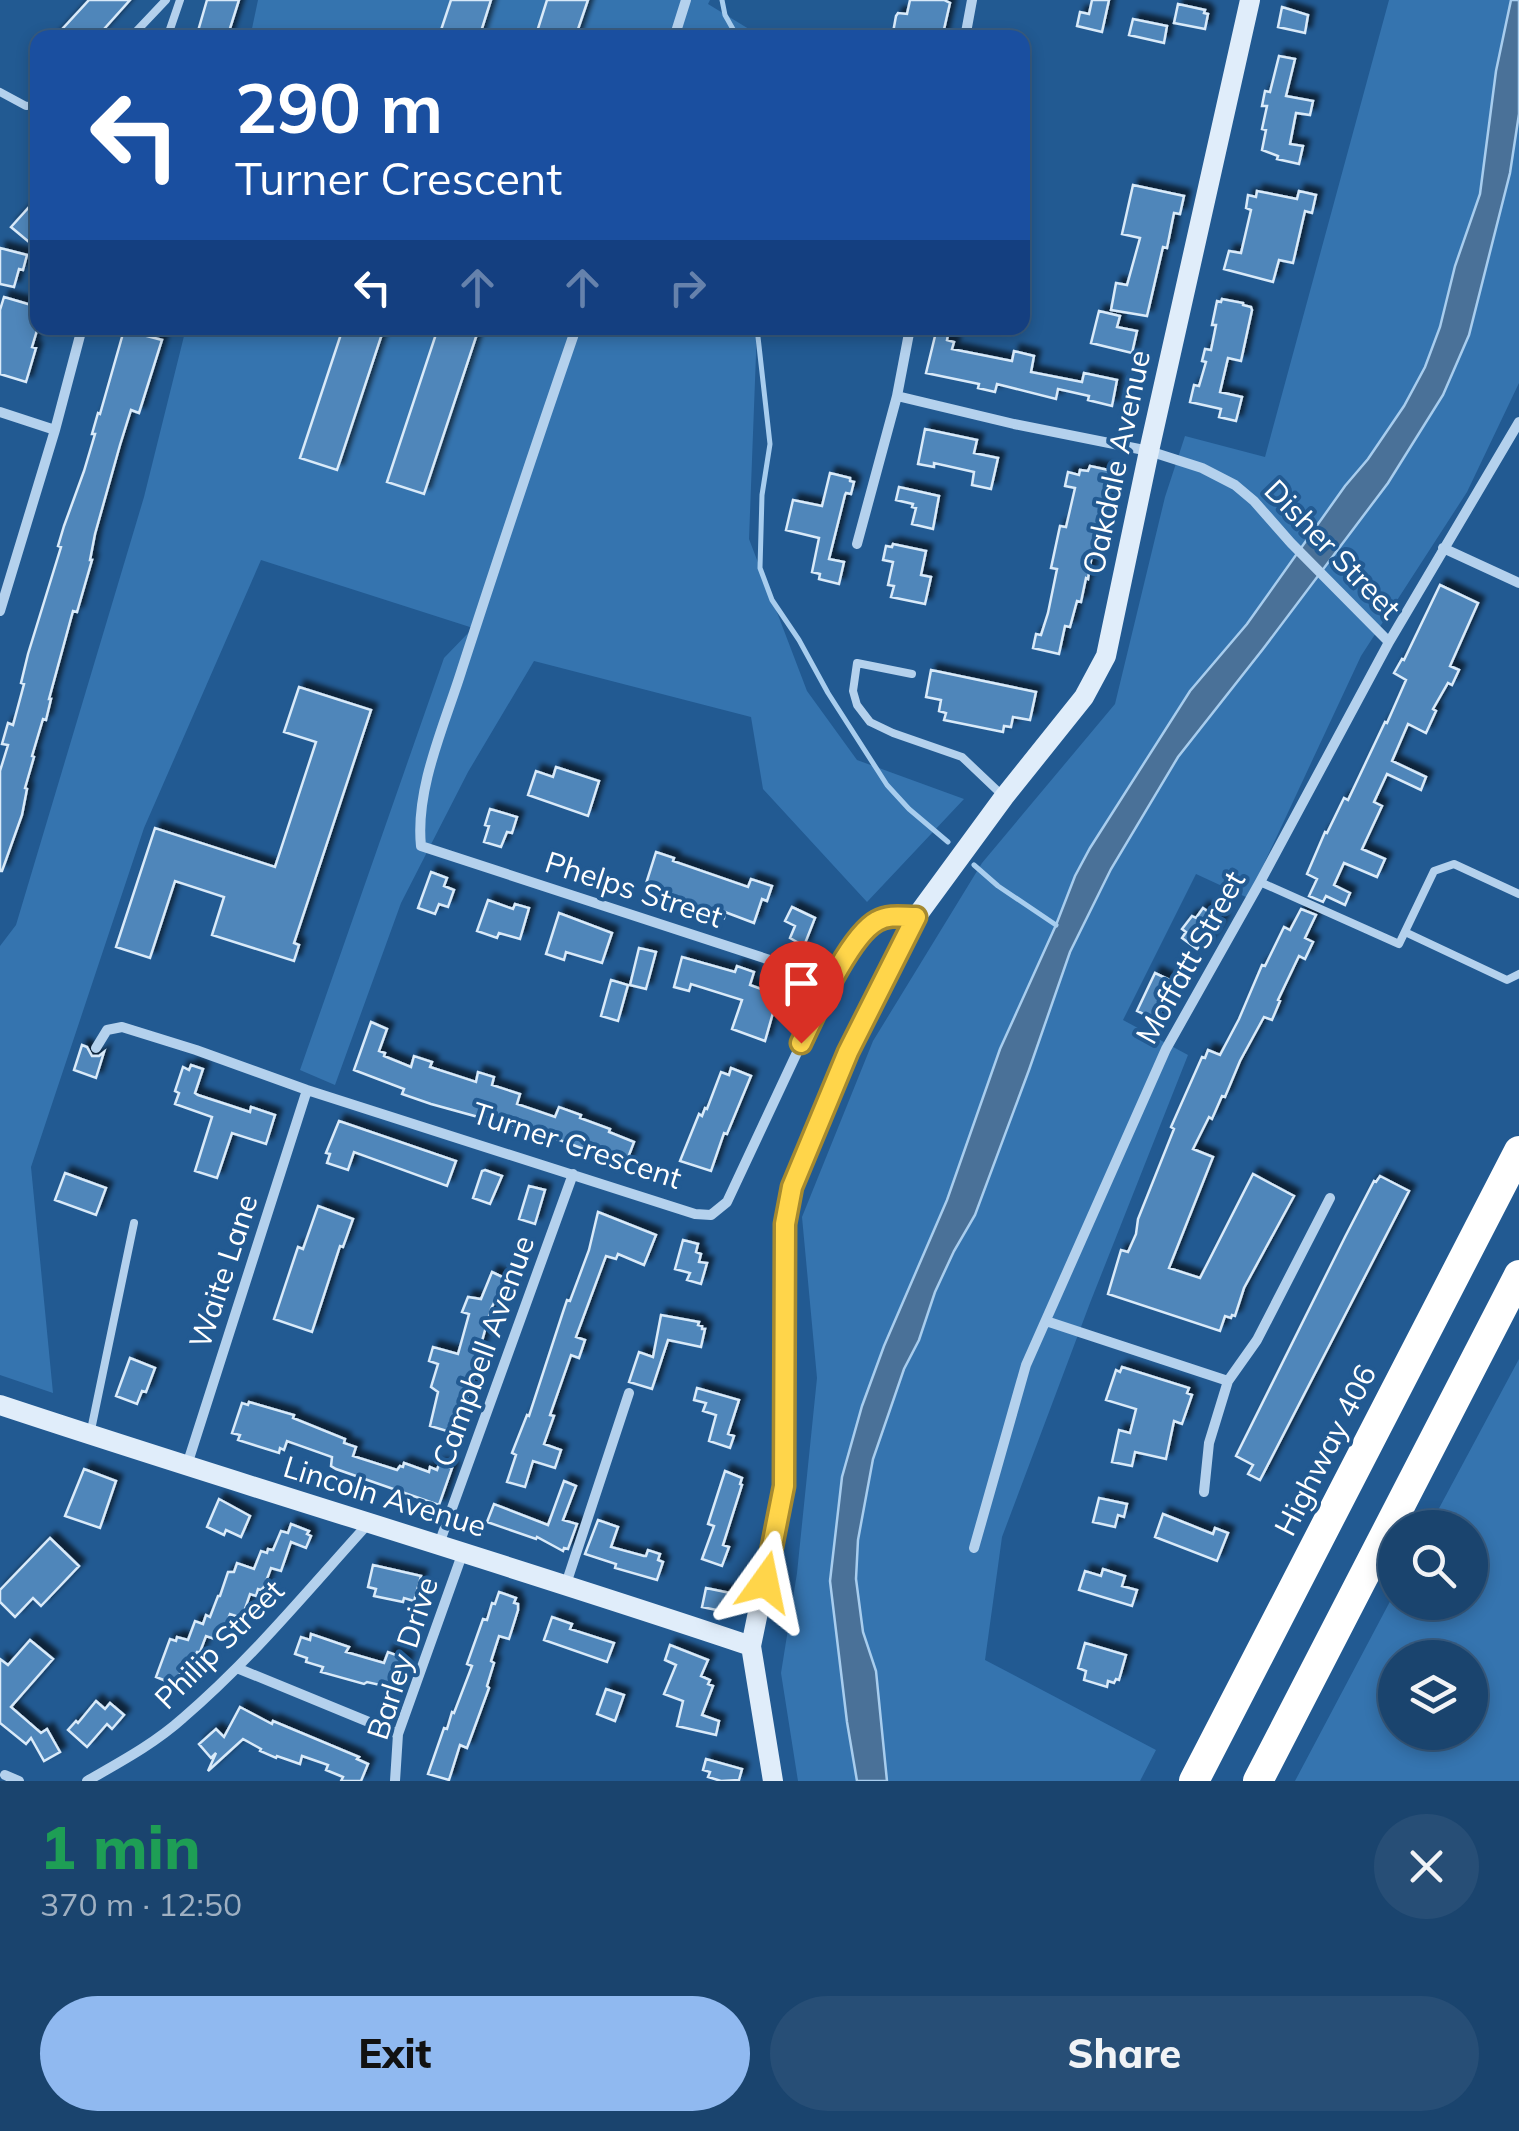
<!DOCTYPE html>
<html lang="en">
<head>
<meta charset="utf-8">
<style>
	:root { --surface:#1a446e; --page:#274e76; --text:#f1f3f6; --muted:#9fb0c2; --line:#385c81; --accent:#90b9f0 }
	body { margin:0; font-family:Mulish,sans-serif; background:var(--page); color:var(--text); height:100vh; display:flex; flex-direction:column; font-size:38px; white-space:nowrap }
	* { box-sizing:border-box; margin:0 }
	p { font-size:32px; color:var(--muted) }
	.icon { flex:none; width:55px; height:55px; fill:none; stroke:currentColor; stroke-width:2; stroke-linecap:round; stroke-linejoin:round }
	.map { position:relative; height:1781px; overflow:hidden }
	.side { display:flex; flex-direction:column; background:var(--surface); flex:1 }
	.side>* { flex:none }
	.hud { position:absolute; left:30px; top:30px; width:1000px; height:305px; border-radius:20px; box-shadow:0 5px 15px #0003,0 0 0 2px var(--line); background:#1a4fa0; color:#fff; overflow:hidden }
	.buttons { position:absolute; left:1378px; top:1510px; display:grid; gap:20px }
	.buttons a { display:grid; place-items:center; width:110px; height:110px; border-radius:50%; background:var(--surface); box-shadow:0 5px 15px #0003,0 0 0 2px var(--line); font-size:50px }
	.pin { position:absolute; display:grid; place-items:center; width:85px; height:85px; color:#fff; margin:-102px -42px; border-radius:50% 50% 50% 0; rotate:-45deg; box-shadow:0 0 10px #0007 }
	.pin .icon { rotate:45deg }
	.me { position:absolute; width:110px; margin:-55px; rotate:12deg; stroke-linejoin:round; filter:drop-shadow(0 0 8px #0008) }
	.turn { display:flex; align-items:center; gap:35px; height:210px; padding:0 40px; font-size:45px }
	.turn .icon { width:130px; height:130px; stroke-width:2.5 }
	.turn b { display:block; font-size:70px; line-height:85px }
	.lanes { display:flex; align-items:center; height:95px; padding:0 40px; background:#0003; justify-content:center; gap:50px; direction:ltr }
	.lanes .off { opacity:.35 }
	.round { display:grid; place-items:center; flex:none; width:105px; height:105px; border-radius:52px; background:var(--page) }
	.overview { display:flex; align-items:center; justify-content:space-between; height:170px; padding:0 40px }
	h1 { font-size:60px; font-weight:800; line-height:75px; color:#1e9e55 }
	.button { display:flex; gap:20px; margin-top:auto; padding:20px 40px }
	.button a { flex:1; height:115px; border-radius:60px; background:var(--accent); color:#111; font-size:40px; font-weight:800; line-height:115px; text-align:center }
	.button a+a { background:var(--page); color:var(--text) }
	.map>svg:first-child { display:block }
	.green { fill:#3574af; fill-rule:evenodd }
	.water { fill:#4a7198; stroke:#a8cdee; stroke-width:2.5 }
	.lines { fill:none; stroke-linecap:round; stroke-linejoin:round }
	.stream { stroke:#a8cdee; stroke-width:5 }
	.building { fill:#4f86ba; stroke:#d9eaf9; stroke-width:2.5; filter:url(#shadow) }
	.lane { stroke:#b4d1ed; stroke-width:8 }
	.street { stroke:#b4d1ed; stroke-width:10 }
	.secondary { stroke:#e0edfa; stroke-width:20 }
	.highway { stroke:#fff; stroke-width:30 }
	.route-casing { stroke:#a68a30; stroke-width:25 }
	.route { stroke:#ffd54a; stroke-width:18 }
	.labels { text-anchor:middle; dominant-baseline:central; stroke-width:8; stroke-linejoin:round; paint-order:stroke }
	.street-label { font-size:30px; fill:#fff; stroke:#225a92 }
</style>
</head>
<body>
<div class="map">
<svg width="1519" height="1781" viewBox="0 0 1519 1781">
	<defs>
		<filter id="shadow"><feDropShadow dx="6" dy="-6" stdDeviation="2.5" flood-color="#0009"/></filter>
	</defs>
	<rect width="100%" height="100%" fill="#225a92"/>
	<path class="green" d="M258,0H710L708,4L762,37L250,38Z
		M1389,0H1519V383L1467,492L1361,656L1248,898L1196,874L1123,1020L1188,1055L1090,1303L1002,1537L985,1660L1156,1750L1140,1781H798L781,1673L797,1573L817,1378L802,1217L873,1041L982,863L1115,704L1165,497L1185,436L1265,457Z
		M186,328H757L749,539L807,691L857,760L964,799L867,902L763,789L751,717L534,661L468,772L401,903L335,1085L300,1070L444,658L473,628L261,560L144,828L31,1167L53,1393L0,1375V946L16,925L144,497Z
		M1519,1359V1781H1295L1395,1592V1602H1470V1528L1429,1527ZM1395,1658H1470V1732H1395Z"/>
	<path class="water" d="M1511,0H1519V114L1510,173L1469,335L1443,395L1388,483L1263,649L1178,757L1111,869L1070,952L1029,1070L975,1215L954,1251L935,1292L919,1340L904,1369L873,1459L858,1540L856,1579L863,1632L876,1671L887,1781H857L847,1722L830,1581L842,1477L862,1406L884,1346L947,1200L1000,1049L1056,925L1075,876L1090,848L1190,691L1247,624L1345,486L1368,459L1404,406L1425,367L1440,327L1455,266L1480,194L1496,71Z"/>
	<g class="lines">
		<path class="stream" d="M722,0L725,15L738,38
			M757,328L770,444L762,495L760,568L772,600L799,640L828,693L887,785L909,809L948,842
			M974,865L998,886L1056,925"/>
	</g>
	<path class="building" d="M89,0H130L96,38H54Z
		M207,0H239L227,38H196Z
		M451,0H491L479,38H463L441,30Z
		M547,0H588L575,38H535Z
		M910,0H944L950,3L942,38H892L896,16L898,13L907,14Z
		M1092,0H1109L1102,32L1077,26L1080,12L1089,14Z
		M1178,4L1205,10L1204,13L1208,14L1205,29L1174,23Z
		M1282,7L1308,15L1305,33L1278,27Z
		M1133,19L1167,26L1164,43L1129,35Z
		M1279,56L1295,59L1286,96L1313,101L1310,115L1296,113L1290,144L1303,146L1299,164L1277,159L1278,156L1262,150L1266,130L1262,129L1267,106H1262L1265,91L1270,92Z
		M1133,185L1184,196L1180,214L1174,213L1167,248L1163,247L1147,316L1111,310L1116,283L1127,285L1140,238L1122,234Z
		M1257,191L1297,199L1299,191L1316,195L1312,213L1305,211L1293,263L1279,260L1273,282L1224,269L1229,251L1241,253L1251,210L1246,208L1248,195L1256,197Z
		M30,206L38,213V232L29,242L11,227Z
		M0,248L27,255L23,270L19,269L14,287L0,284Z
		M4,297L38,307V327L32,347L36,348L26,382L0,374V310Z
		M1222,299L1243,303V305L1251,307L1252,310L1241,361L1228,358L1220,392L1242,397L1236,421L1219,417L1221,409L1190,402L1194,385L1199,386L1206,362L1202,361L1205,349L1211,350L1216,325H1212L1217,301L1221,302Z
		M1099,311L1120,316L1117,327L1137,331L1132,353L1091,343Z
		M343,328H384L337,470L300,458Z
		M438,328H479L424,494L387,482Z
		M124,330L162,340L139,413L131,410L120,445L95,534L90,560H92L77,612L73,611L49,699H51L46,720L43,719L32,756L34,757L25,788L27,789L22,815L2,871H0V771L8,745L2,744L8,723L13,725L24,684L21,683L28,654L61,547L58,546L64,526L84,471L95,434H92L98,413L100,414Z
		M936,332L948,335L947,340L954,342L952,349L1012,361L1014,351L1034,356L1031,372L1082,382L1084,373L1117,380L1112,406L1088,400L1089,396L1058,389L1056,399L997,384L995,392L978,388L979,384L926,373Z
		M925,429L977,440L974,453L998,458L991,489L972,485L974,472L934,463V467L918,464Z
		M1090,466L1113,471L1096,529L1088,579L1086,578L1081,602L1077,601L1070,627L1065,626L1059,654L1033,648L1036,634L1041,635L1048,613L1057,569L1051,568L1060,526L1066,527L1075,488L1065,486L1068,472L1079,475L1080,470L1088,471Z
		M830,473L850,478V481L854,482L851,494L846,493L845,495L829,559L844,562L839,584L819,579L820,574L812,572L819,538L786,530L793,500L822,506Z
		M899,487L939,496L933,529L912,524L916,508L912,507L913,504L896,500Z
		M893,544L926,551L921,575L931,577L925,604L891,597L894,586L888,585L893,562L883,560L886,546L892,547Z
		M1440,585L1478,603L1450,666L1459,670L1452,685L1448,683L1433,709L1436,711L1426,733L1408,724L1392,761L1426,777L1421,790L1387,774L1374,802L1382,806L1362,849L1385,859L1377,877L1344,863L1334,885L1350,893L1345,905L1326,896L1323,902L1309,896L1317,879L1307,874L1325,832L1327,833L1344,798L1348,800L1385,722L1387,723L1406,680L1394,673L1402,659L1404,660Z
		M931,670L1036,692L1030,720L1013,717L1011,727L1004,726L1003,732L944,720L946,713L939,711L941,700L926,697Z
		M299,687L371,710L294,943L299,945L294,961L212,935L224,897L175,881L150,958L116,947L155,828L275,867L316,742L284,732Z
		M556,767L599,781L588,816L528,795L536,771L553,777Z
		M490,809L517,817L512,833L507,832L501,847L484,842L489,826L485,825Z
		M656,852L674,858L673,861L748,887L751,879L772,886L767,901L762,899L754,923L725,912L724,918L644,890Z
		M431,872L447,878L444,886L454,890L448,907L439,904L435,914L418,908Z
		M488,900L513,909L515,904L529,908L520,939L499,933L497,938L477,931Z
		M792,907L815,918L804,946L790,938L795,926L785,921Z
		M1203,908L1222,921L1205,945L1202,943L1197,949L1182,938L1186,932L1182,929L1192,916L1196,918Z
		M1301,909L1316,915L1305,938L1313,942L1305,959L1299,956L1278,1000L1280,1001L1272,1020L1264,1017L1240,1061L1225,1097L1222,1096L1212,1119L1209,1117L1193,1149L1213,1157L1169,1268L1200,1278L1253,1174L1294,1196L1244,1288L1235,1316L1232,1315L1231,1318L1225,1316L1220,1331L1108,1294L1121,1250L1128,1252L1136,1234L1138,1219L1174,1129L1171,1127L1202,1057L1205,1058L1208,1050L1220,1055L1239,1019L1262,965L1265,966L1284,927L1290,930Z
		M559,913L612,933L602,963L566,952L564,960L546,954Z
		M639,948L656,952L646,989L630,985Z
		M682,957L735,972L737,966L754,972L750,985L778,995L765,1041L732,1029L742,1000L691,984L689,991L674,987Z
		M1155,973L1174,982L1156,1020L1137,1011Z
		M611,980L628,985L618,1021L601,1016Z
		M371,1022L387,1029L379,1051L385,1053L384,1056L411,1067L414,1056L432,1062L430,1067L476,1082L478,1072L494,1077L492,1085L520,1094L517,1104L555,1117L559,1107L581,1115L580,1118L610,1129L609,1132L634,1142L626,1163L624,1162L623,1166L583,1153L584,1149L538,1132H536L534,1137L522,1132L523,1129L482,1116V1118L431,1104L402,1094L404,1089L354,1070Z
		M82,1045L87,1047L92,1056H99L104,1052L96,1078L74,1070Z
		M191,1065L203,1069L195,1093L198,1095L250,1112L251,1107L275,1115L266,1144L232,1133L217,1178L195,1171L212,1117L175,1104L179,1093L175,1091L183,1067L189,1070Z
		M731,1068L751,1076L727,1134L724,1133L711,1171L680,1161L699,1114L702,1116L705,1108L707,1109L721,1072L729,1075Z
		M339,1121L456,1161L447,1186L354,1152L348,1170L327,1163L330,1154L326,1153Z
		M485,1170L502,1176L490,1204L473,1198L482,1171Z
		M65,1173L106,1188L96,1215L55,1200Z
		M1380,1176L1409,1191L1260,1480L1248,1474L1253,1465L1236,1456L1345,1237L1374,1181L1376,1182Z
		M529,1186L545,1190L535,1224L519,1219Z
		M318,1206L353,1219L343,1247L340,1246L312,1332L274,1319L298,1247L303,1249Z
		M598,1212L656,1235L644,1265L618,1254L616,1259L606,1256L576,1337L585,1340L579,1358L571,1355L550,1415L554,1416L544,1444L561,1450L555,1468L533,1461L525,1487L507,1482L516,1455L512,1453L527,1415L529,1416L562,1315L567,1300L570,1301L589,1250Z
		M683,1240L698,1244L696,1252L701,1254L699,1262L707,1263L701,1284L687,1280L690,1273L675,1269Z
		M492,1272L513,1282L506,1301L497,1297L491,1309L475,1366H478L465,1404L459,1402L447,1431L430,1426L438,1392L431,1387L438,1364L429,1361L433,1347L458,1354L469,1314L462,1312L468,1297L481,1299Z
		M661,1315L699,1322L698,1325L702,1326V1329H705L701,1347L668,1340L652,1389L629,1382L639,1352L653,1357Z
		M130,1358L155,1368L146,1392L142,1391L137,1404L116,1396Z
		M1122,1367L1189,1388L1187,1393L1192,1395L1182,1424L1174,1421L1166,1459L1135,1452L1132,1466L1112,1462L1119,1430L1130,1433L1136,1409L1106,1400L1116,1370L1120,1372Z
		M697,1388L739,1400L728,1434L734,1436L730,1448L709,1441L716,1415L703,1411L706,1403L694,1400Z
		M249,1402L294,1415L293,1418L345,1439L344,1443L356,1447L353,1456L397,1470L400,1466L403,1467L404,1463L429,1472L430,1467L437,1470L439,1464L452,1468L439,1505L336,1469L331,1466L332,1457L287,1441L284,1450L280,1448L279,1453L238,1440L240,1435L232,1433L242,1403L248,1405Z
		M84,1469L116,1481L100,1528L65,1516Z
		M725,1471L742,1478L740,1484L742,1485L723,1545L729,1547L722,1566L702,1559L714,1526L708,1524Z
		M564,1481L576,1486L563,1520L577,1524L568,1549L564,1548L563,1551L537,1537L536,1539L487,1522L494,1504L548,1525Z
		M1099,1498L1127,1504L1124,1517L1118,1515L1115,1527L1093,1522Z
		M219,1499L250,1516L241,1537L226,1530L224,1535L207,1527Z
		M1163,1514L1213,1534L1215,1528L1228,1533L1217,1561L1155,1537Z
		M598,1520L618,1527L611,1547L644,1556H646L648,1550L660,1554L658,1560L663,1562L657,1580L615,1568L616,1564L585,1554Z
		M291,1524L309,1531L307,1534L311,1536L306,1548L291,1542L281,1571L271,1568L264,1587L261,1590L258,1589L256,1596L250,1594L242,1618L230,1614L220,1641L206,1636L200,1652H197L193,1663L185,1660L176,1685L156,1677L170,1639L176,1641L177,1637L188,1640L195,1621L203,1624L206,1615L210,1617L218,1596H220L228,1572H234L237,1563L254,1569L261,1551L267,1553L268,1549L273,1550L281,1531L288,1533Z
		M50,1538L79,1566L41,1606L33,1598L15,1617L0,1602V1590Z
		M373,1565L421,1576L414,1601L404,1598L403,1602L374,1596L376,1589L368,1587Z
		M1103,1569L1125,1576L1122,1586L1137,1590L1132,1606L1079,1590L1085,1571L1101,1576Z
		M706,1588L735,1594L731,1613L702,1607Z
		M499,1592L516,1598L514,1603L518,1604V1610L509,1639L499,1636L491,1661L494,1663L487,1686L489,1688L467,1748L460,1745L449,1780L428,1774L444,1728L447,1729L452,1712L454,1713L472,1666L467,1664L483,1619L487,1620L492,1603L495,1604Z
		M552,1617L572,1624L570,1629L614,1643L607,1662L544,1640Z
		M311,1634L349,1647L346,1652L384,1663L388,1652L407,1659L398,1689L367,1682L364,1684L321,1672L323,1667L306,1662L307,1658L295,1654L301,1637L310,1640Z
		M30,1640L53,1659L11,1707L41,1733L47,1729L60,1752L44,1761L31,1738L26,1744L0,1723V1659L8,1665Z
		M1085,1643L1126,1655L1119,1680L1116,1679L1114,1683L1108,1681L1107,1687L1084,1680L1086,1671L1078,1668Z
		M670,1645L708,1660L701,1676L710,1680L708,1684L713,1686L702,1715L719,1721L716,1735L677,1726L683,1701L664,1694L676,1665L665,1660Z
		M606,1689L624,1695L615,1721L597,1714Z
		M96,1701L105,1709L110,1703L124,1715L112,1729L107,1724L87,1747L68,1730L76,1721L78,1723Z
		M240,1707L272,1724L273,1721L359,1757L357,1759L368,1764L361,1781H341L343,1777L326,1770L328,1765L302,1756L300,1764L277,1756L276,1758L260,1751L261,1749L243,1739L208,1771L216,1753L211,1758L199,1744L216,1729L224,1737Z
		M706,1759L742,1769L739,1780L721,1781L708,1777L710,1772L703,1770Z"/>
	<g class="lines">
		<path class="lane" d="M130,38L166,0
			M167,38L180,0
			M0,92L26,106L38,105
			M912,674L857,663L853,691L857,705L870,722L893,733L962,757L1001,794
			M1260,882L1399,944L1434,871L1454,864L1519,894
			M1405,932L1507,980L1519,974
			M91,1430L134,1223"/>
		<path class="street" d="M674,38L686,0
			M965,38L972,0
			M576,328C537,441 499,555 462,669C445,724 415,788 421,846L831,980
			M897,396L1014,424L1149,451L1202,468L1235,485L1254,501L1291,543L1389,642
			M0,412L55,430
			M857,544L897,396L910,328
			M1443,548L1519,583
			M0,611L55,430L82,328
			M96,1048L107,1030L122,1027L196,1050L307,1090L695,1214L711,1215L727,1202L831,980L858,939L875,922L892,916L915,917
			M1046,1321L1228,1381
			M187,1465L307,1090
			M1204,1492L1209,1443L1228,1381L1257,1340L1330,1198
			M439,1544L573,1174
			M974,1548L1026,1365L1166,1049L1260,882L1389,642L1519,422
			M566,1584L629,1393
			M237,1668L398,1734
			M5,1775L19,1781
			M87,1781C120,1762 154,1744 183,1718C251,1660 308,1590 368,1524
			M395,1781L398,1734L463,1552"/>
		<path class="secondary" d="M0,1405C250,1488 502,1562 751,1646
			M773,1781L751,1646L784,1486L785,1224L792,1187L848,1052L916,917L1004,797L1084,697L1106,656L1149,451L1250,0"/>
		<path class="highway" d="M1194,1781L1519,1151
			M1258,1781L1519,1275"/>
	</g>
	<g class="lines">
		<g class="route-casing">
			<path id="route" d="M765,1582L784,1486L785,1224L792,1187L848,1052L916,917C903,917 889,914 877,921C849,936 815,1014 801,1043"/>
		</g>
		<use href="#route" class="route"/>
	</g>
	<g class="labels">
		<g class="street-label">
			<text transform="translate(1116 462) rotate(-78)">Oakdale Avenue</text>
			<text transform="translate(1333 549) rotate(46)">Disher Street</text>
			<text transform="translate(634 889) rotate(18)">Phelps Street</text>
			<text transform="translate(1190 957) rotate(-61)">Moffatt Street</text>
			<text transform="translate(577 1145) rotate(18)">Turner Crescent</text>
			<text transform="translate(223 1271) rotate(-72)">Waite Lane</text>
			<text transform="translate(483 1351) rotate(-70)">Campbell Avenue</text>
			<text transform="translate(1325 1450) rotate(-63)">Highway 406</text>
			<text transform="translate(385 1496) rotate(17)">Lincoln Avenue</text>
			<text transform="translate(219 1644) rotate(-45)">Philip Street</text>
			<text transform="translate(402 1658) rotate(-72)">Barley Drive</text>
		</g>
	</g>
</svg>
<div class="buttons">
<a><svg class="icon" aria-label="search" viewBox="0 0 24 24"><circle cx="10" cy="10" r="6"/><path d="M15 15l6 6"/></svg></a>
<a><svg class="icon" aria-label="layers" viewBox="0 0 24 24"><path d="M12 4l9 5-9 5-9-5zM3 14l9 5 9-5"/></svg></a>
</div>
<div class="pin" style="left:801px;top:1043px;background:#d93025"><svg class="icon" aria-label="arrive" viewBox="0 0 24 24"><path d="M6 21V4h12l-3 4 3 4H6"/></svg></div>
<svg class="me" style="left:765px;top:1582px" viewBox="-20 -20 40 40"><path d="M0-17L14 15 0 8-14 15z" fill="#ffd54a" stroke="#fff" stroke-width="4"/></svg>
<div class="hud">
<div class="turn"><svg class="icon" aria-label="left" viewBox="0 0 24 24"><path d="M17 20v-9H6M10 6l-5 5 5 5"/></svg><div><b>290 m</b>Turner Crescent</div></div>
<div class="lanes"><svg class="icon" aria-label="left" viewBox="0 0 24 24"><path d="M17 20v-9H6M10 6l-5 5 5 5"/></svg><svg class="icon off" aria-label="ahead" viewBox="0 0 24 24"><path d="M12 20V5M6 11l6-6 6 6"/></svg><svg class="icon off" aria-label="ahead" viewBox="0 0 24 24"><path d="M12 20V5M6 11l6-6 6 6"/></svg><svg class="icon off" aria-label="right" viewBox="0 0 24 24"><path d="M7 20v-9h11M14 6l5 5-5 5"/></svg></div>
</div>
</div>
<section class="side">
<div class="overview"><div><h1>1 min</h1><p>370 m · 12:50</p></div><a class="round"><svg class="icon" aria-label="close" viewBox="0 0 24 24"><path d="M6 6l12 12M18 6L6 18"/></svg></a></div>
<div class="button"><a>Exit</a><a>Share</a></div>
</section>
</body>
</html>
